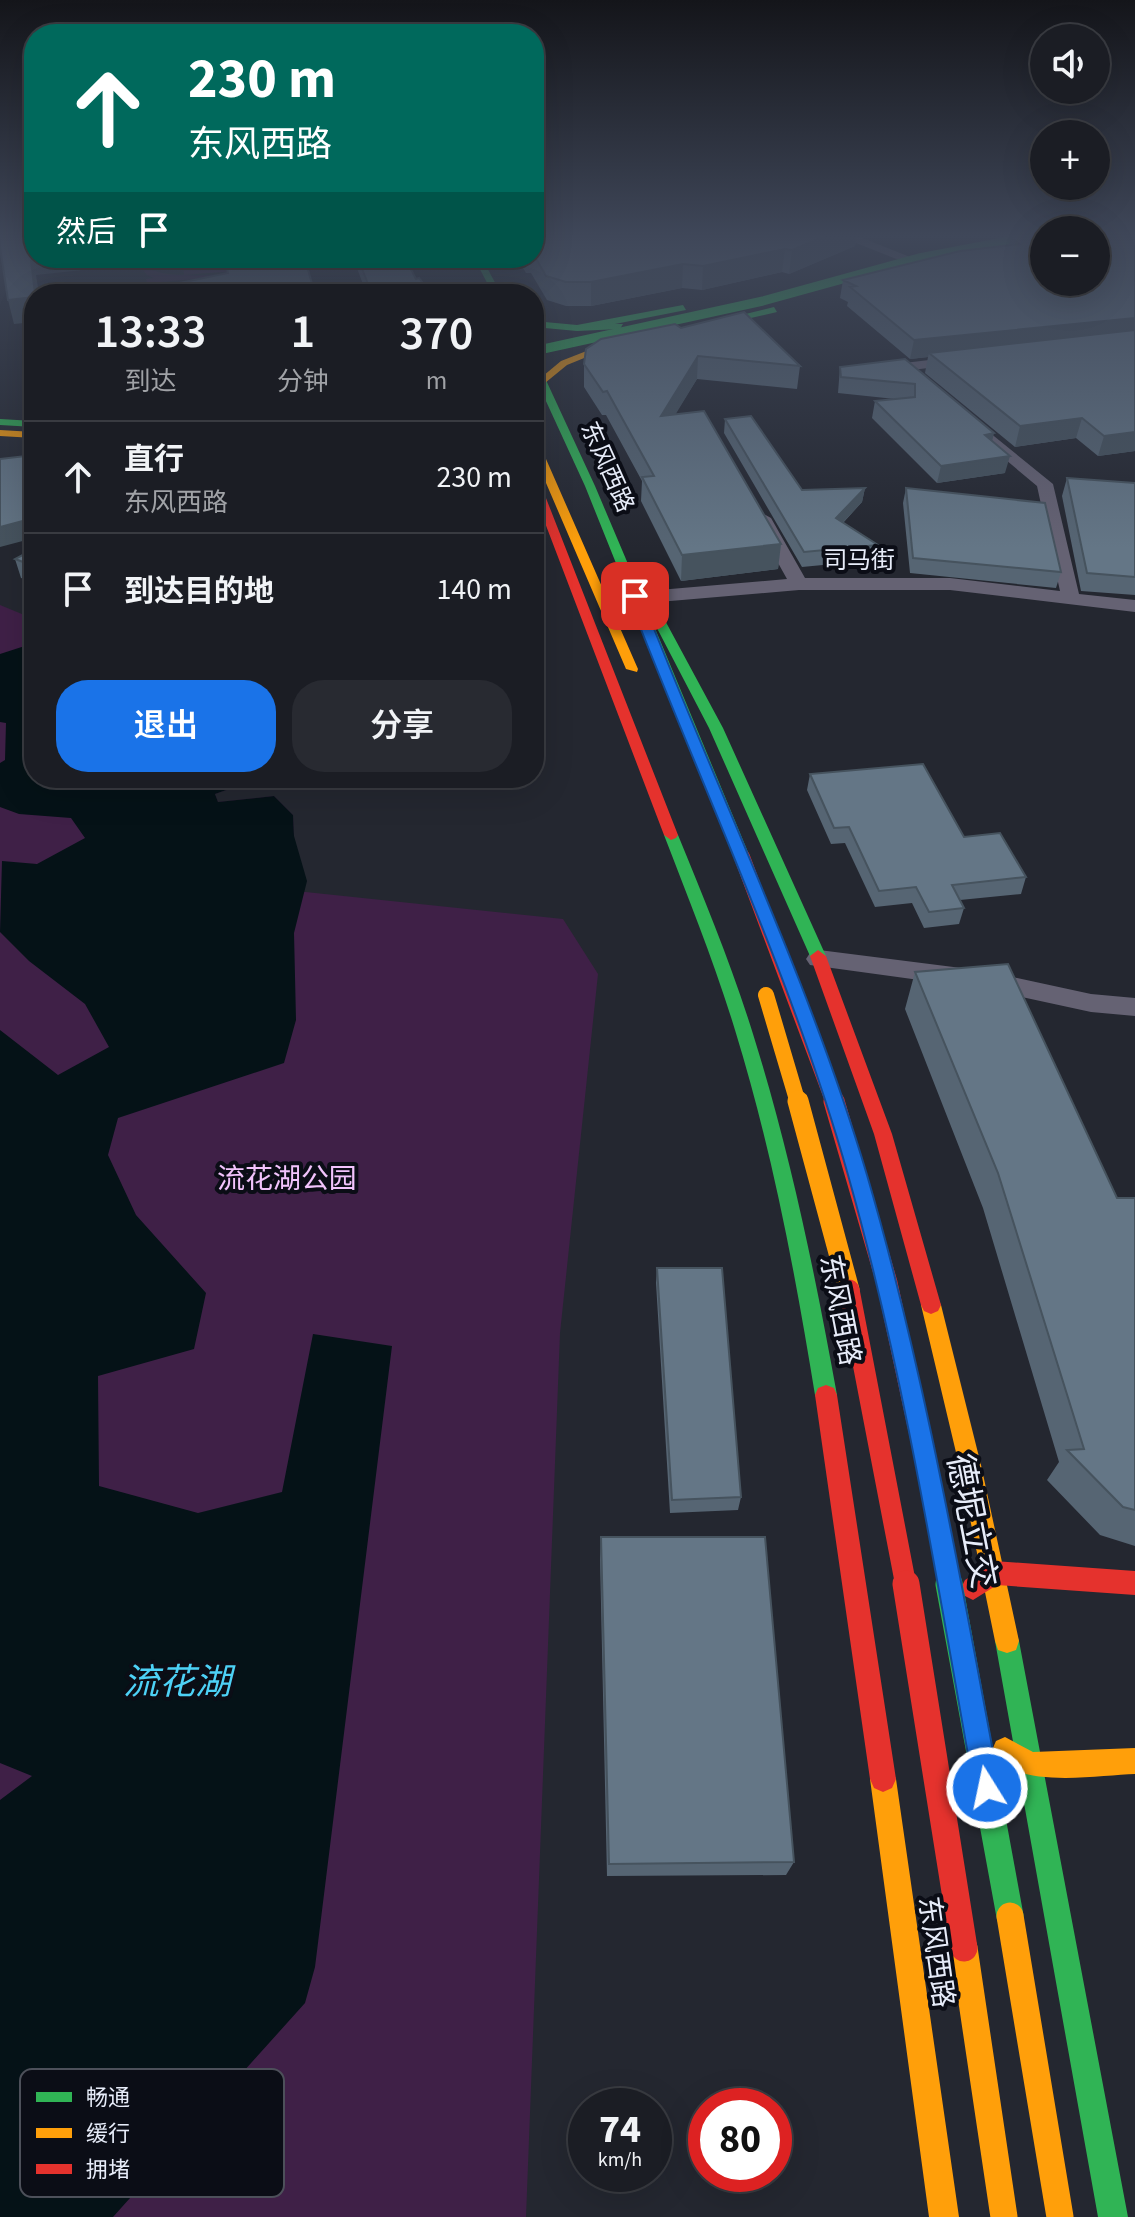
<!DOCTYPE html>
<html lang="zh">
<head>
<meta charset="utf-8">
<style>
	:root { --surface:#1b1d24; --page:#282a31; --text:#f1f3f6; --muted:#a0a2a6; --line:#393b41; --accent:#1a73e8 }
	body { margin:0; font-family:"Source Sans 3","Noto Sans SC",sans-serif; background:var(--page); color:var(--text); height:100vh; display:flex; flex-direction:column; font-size:30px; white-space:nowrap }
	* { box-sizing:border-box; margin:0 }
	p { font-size:26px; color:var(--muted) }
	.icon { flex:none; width:44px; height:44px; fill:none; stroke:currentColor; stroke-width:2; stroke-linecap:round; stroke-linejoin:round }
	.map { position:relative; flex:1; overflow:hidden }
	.sheet { position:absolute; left:24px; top:284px; width:520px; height:504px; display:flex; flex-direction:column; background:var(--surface); border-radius:32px; box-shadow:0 8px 32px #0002,0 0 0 2px var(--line) }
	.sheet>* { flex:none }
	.top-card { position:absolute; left:24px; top:24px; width:520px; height:244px; border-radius:32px; box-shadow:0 8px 32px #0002,0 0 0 2px var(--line); background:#00695c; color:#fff; overflow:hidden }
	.buttons { position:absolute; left:1030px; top:24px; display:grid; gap:16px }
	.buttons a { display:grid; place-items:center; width:80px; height:80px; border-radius:50%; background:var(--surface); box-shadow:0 8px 32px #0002,0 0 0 2px var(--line); font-size:40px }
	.speed { position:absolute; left:568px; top:2088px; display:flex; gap:16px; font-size:40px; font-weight:700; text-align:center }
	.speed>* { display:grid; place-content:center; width:104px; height:104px; border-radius:50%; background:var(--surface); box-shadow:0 8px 32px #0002,0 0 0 2px var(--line); line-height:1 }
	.speed small { font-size:20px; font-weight:400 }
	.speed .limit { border:12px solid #d22; background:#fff; color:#111 }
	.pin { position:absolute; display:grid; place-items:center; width:68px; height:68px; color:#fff; margin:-34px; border-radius:16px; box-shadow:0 4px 12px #0006 }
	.me { position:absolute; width:88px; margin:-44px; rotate:350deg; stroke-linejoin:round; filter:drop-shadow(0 0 6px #0008) }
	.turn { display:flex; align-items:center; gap:28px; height:168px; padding:0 32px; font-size:36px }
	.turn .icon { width:104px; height:104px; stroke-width:2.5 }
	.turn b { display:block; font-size:56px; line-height:68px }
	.then { display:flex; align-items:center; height:76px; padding:0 32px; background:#0003; gap:16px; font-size:30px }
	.eta { display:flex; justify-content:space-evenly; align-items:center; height:136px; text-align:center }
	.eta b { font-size:48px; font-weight:600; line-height:56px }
	.action { display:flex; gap:16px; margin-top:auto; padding:16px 32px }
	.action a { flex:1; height:92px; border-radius:32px; background:var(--accent); color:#fff; font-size:32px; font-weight:600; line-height:92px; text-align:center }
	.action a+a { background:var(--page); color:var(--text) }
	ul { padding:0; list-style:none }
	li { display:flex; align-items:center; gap:24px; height:112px; padding:0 32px; border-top:2px solid var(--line) }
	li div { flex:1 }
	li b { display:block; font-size:30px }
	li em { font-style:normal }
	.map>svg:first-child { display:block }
	.green { fill:#3f2047 }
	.water { fill:#051217 }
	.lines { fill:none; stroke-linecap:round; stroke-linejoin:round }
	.street { fill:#656273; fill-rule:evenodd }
	.fast { fill:#30b455; fill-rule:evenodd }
	.slow { fill:#ff9f0a; fill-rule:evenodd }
	.jam { fill:#e5322d; fill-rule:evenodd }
	.fast-bridge-far2 { stroke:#30b455; stroke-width:9 }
	.fast-bridge-far1 { stroke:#30b455; stroke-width:21 }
	.fast-bridge { stroke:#30b455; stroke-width:27 }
	.slow-bridge-far2 { stroke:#ff9f0a; stroke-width:16 }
	.slow-bridge-far1 { stroke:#ff9f0a; stroke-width:21 }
	.slow-bridge { stroke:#ff9f0a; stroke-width:27 }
	.jam-bridge-far2 { stroke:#e5322d; stroke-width:16 }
	.jam-bridge-far1 { stroke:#e5322d; stroke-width:21 }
	.jam-bridge { stroke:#e5322d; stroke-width:27 }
	.wall { fill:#566573 }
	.shaded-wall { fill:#46535e }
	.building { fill:#647686; stroke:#46535e; stroke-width:2 }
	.route { fill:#1a73e8; stroke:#114b97; stroke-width:2 }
	.labels { text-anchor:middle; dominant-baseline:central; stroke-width:8; stroke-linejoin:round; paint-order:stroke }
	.far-street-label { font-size:24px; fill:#e7ecf9; stroke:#0b0d16 }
	.park-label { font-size:28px; fill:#f2c3fc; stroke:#0b0d16 }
	.street-label { font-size:28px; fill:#e7ecf9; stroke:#0b0d16 }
	.near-street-label { font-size:34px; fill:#e7ecf9; stroke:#0b0d16 }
	.near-water-label { font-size:36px; font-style:italic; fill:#4dd1f6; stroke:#0b0d16 }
	.key { fill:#0b0d16; stroke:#4d505a; stroke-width:2 }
	.key-label { font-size:22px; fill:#e7ecf9 }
</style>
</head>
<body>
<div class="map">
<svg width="1135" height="2217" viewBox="0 0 1135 2217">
	<rect width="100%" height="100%" fill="#242730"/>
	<path class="green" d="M149,258H159L151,264V269C171,283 284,270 310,262L313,258L323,260L304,269L286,272L147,283L146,279L154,278L147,275L140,266Z
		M182,258H283L285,267L184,275Z
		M0,605L34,619V778H260L215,794L218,802L274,796L293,815L296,891L563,919L598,974L560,1333L526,2217H0Z"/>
	<path class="water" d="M34,643V778H260L215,794L218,802L274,796L293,815L294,836L307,881L294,933L296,1020L284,1063L118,1118L108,1155L136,1215L206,1293L194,1349L98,1376L99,1486L198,1513L282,1492L313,1334L392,1346L315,1967L305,2003L113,2217H0V1800L32,1776L0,1763V1030L58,1075L109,1047L85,1004L29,961L0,932L2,861L37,864L85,838L71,818L19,814L0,807V763L5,760L6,723L0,722V654Z"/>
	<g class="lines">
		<path class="street" d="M841,237H860L910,257L899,260Z
			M963,356L968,357V363L904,371L897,367L904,363Z
			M963,411L1053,484L1079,594L1135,600V612L950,590H799L647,603L638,597L647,591L787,579L753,518L762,513L771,518L805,578H950L1060,591L1037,486L957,419L955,416Z
			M819,950L985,971L1091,994L1135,998V1016L1091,1012L985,989L810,965L806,959L810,953Z"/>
		<path class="fast" d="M474,258H482L501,294H493Z
			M683,305L686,310L615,324H623L620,329L577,331L534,327V321L577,325Z
			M774,307L777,312L689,332L684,329Z
			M534,362L539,365L595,486L631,571L640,574L723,728L826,956L824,960L818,962L810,956L709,728L647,609L750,857L742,862L734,857L585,486L534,375Z
			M0,419L34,421V427L0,425Z
			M671,830L678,835C705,901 732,966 753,1034C790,1152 815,1273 837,1395L834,1402L826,1405L818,1402L815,1395C795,1272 772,1150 735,1030C715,964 689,900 664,835Z
			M1007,1629L1016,1632L1019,1641L1128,2217H1098L995,1641L998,1632Z"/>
		<path class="slow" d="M635,332L643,334L567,365L545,383L537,381L561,361Z
			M0,430L34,432V438L0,436Z
			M534,440L539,443L638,669L637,672L626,669L534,455Z
			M931,1296L938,1299L941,1305L981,1465L1019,1641L1016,1650L1007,1653L998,1650L995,1641L959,1465L921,1305L924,1299Z
			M1005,1737L1033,1752L1135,1748V1774C1098,1775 1009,1791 992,1750L996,1741Z
			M883,1766L892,1770L896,1779L959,2217H929L870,1779L874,1770Z"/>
		<path class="jam" d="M534,447L541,450L539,469L544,493L678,835L676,838L671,840L664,835L534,494Z
			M818,950L826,956L892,1134L941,1305L938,1311L931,1314L924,1311L921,1305L874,1134L810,956Z
			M826,1385L834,1388L837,1395L896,1779L892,1788L883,1792L874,1788L870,1779L815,1395L818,1388Z
			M994,1561L1135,1571V1595L997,1585L973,1600L965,1596L961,1588L965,1580Z"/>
		<path class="fast-bridge-far2" d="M534,351L763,301L919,258L1014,240"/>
		<path class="fast-bridge-far1" d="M928,1472L949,1586"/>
		<path class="fast-bridge" d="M949,1584L1010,1916"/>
		<path class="slow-bridge-far2" d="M766,995L798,1103"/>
		<path class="slow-bridge-far1" d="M798,1101L849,1290"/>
		<path class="slow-bridge" d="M1010,1916L1060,2217
			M964,1948L1004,2217"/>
		<path class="jam-bridge-far2" d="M742,857L834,1103"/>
		<path class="jam-bridge-far1" d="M834,1101L887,1283L928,1472
			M849,1290L906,1586"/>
		<path class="jam-bridge" d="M906,1584L964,1948"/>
	</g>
	<path class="wall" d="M534,237H856L855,246L789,274L782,272L702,290L682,288L591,306H566L547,300L531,273H526L517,258H534Z
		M1135,237V451L1098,456L1076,438L1015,447L925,373L928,357L910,359L847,306L848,302L840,298L843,280L1009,245L1011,238Z
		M353,258H405L416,279L363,284Z
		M681,328L800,366L797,389L697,379L675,414L781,544L778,569L681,581L641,501L642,481L606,415H602L584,387V364Z
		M905,359L993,441L1005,473L937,483L872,418L875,401L895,399L838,393L840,367Z
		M725,419L802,490L865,488L862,502L843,523L878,545L875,560L802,567L724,433Z
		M1067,478L1135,483V595L1081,591L1062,496Z
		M906,488L1061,572L1056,588L910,573L903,503Z
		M34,549V582L21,578L15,559Z
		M810,774L964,837L1026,877L1021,894L960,900L964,908L959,924L924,928L912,903L875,907L845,843L831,844L807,790Z
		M915,972L1117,1198H1135V1546L1100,1535L1047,1480L1059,1462L983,1208L905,1009Z
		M657,1268L741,1497L738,1510L670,1513L656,1283Z
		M601,1537L794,1862L786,1875L607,1876L600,1559Z"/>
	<path class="shaded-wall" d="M823,237H856L855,246L789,274L792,250Z
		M785,249L782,272L702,290L703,266Z
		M30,252H34V258H100L102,268L36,275L39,294H35Z
		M683,264L682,288L591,306V282Z
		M34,297V322L14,324L8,300Z
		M1135,318V336L929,353L928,357L910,359L914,340Z
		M698,356L697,379L660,440L661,416Z
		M1082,418L1076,438L1015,447L1020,426Z
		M1135,432V451L1098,456L1104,436Z
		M994,433L990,450L985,435Z
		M1010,456L1005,473L937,483L941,466Z
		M865,488L862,502L833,533L836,518Z
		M34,518V538L0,547V527Z
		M781,544L778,569L681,581L682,555Z"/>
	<path class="building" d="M0,237H34V252H30L35,294H34V297L8,300L0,247Z
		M534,237H823L792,250L785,249L703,266L683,264L591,282H566L546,276L534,255Z
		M1013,237H1044V282H1096V237H1135V318L914,340L850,287L856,286L843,280L960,251L1020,244L1011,238Z
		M358,258H405L416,279L419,278L431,294H328L343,286L368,284Z
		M306,263L315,294H126L228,273L227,269Z
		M744,312L800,366L698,356L661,416L704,411L781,544L682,555L642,477L654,476L607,391L603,392L584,364L586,349L601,339L675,324L681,328Z
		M1135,330V432L1104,436L1082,418L1020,426L929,353Z
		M905,359L994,433L985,435L1010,456L941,466L875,401L915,397V384L841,377L840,367Z
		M751,416L802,490L865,488L836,518L878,545L804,552L725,419Z
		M34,455V518L0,527V459Z
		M1067,478L1135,483V577L1087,573Z
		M906,488L1045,503L1061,572L913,558Z
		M34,549V566L15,559Z
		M923,764L964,837L1000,833L1026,877L952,885L964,908L929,912L916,887L879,891L849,827L834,828L810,774Z
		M1008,964L1117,1198H1135V1510L1123,1507L1067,1450L1084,1449L998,1173L915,972Z
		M657,1268H722L741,1497L672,1500Z
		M601,1537H765L794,1862L609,1864Z"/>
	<linearGradient id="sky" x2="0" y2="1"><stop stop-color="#14151a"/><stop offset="0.43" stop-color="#3f4759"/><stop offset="1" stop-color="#3f4759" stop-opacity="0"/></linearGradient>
	<rect width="1135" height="548" fill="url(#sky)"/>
	<path class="route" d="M635,593L641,596C716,789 808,976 867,1175C926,1376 961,1583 1000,1788L996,1797L987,1801L978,1797L974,1788C937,1583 905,1376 848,1175C792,977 702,789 628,596Z"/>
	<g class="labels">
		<g class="far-street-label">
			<text transform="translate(607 467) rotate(66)">东风西路</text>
			<text x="859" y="560">司马街</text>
		</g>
		<g class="park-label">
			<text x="287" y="1179">流花湖公园</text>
		</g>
		<g class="street-label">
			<text transform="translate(840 1310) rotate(79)">东风西路</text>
			<text transform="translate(936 1952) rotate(82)">东风西路</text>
		</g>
		<g class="near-street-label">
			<text transform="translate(971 1521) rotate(79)">德坭立交</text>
		</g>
		<g class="near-water-label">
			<text x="177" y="1682">流花湖</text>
		</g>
	</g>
	<rect x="20" y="2069" width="264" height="128" rx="12" class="key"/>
	<rect x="36" y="2092" width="36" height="10" fill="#30b455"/>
	<rect x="36" y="2128" width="36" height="10" fill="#ff9f0a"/>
	<rect x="36" y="2164" width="36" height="10" fill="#e5322d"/>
	<g class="key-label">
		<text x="86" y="2105">畅通</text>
		<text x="86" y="2141">缓行</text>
		<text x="86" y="2177">拥堵</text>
	</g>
</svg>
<div class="buttons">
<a><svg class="icon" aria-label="sound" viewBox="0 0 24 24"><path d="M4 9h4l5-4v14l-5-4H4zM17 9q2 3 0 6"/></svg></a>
<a>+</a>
<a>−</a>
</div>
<div class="speed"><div>74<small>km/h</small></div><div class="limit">80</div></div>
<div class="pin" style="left:635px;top:596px;background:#d93025"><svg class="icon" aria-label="arrive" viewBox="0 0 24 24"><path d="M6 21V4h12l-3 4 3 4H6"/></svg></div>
<svg class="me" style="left:987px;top:1788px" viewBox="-20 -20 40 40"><circle r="17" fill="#1a73e8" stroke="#fff" stroke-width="3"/><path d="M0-11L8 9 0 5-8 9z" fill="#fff"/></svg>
<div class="top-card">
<div class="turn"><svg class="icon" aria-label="ahead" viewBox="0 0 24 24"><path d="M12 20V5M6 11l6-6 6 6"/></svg><div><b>230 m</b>东风西路</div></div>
<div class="then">然后<svg class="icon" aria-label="arrive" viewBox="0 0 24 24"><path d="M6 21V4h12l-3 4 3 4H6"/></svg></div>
</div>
<section class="sheet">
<div class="eta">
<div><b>13:33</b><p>到达</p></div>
<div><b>1</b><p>分钟</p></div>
<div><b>370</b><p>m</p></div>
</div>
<ul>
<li><svg class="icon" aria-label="ahead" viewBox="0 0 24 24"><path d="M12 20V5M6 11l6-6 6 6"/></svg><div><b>直行</b><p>东风西路</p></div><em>230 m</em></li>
<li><svg class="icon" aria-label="arrive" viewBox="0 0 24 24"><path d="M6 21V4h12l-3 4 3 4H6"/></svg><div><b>到达目的地</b></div><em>140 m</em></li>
</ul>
<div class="action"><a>退出</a><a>分享</a></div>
</section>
</div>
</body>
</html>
